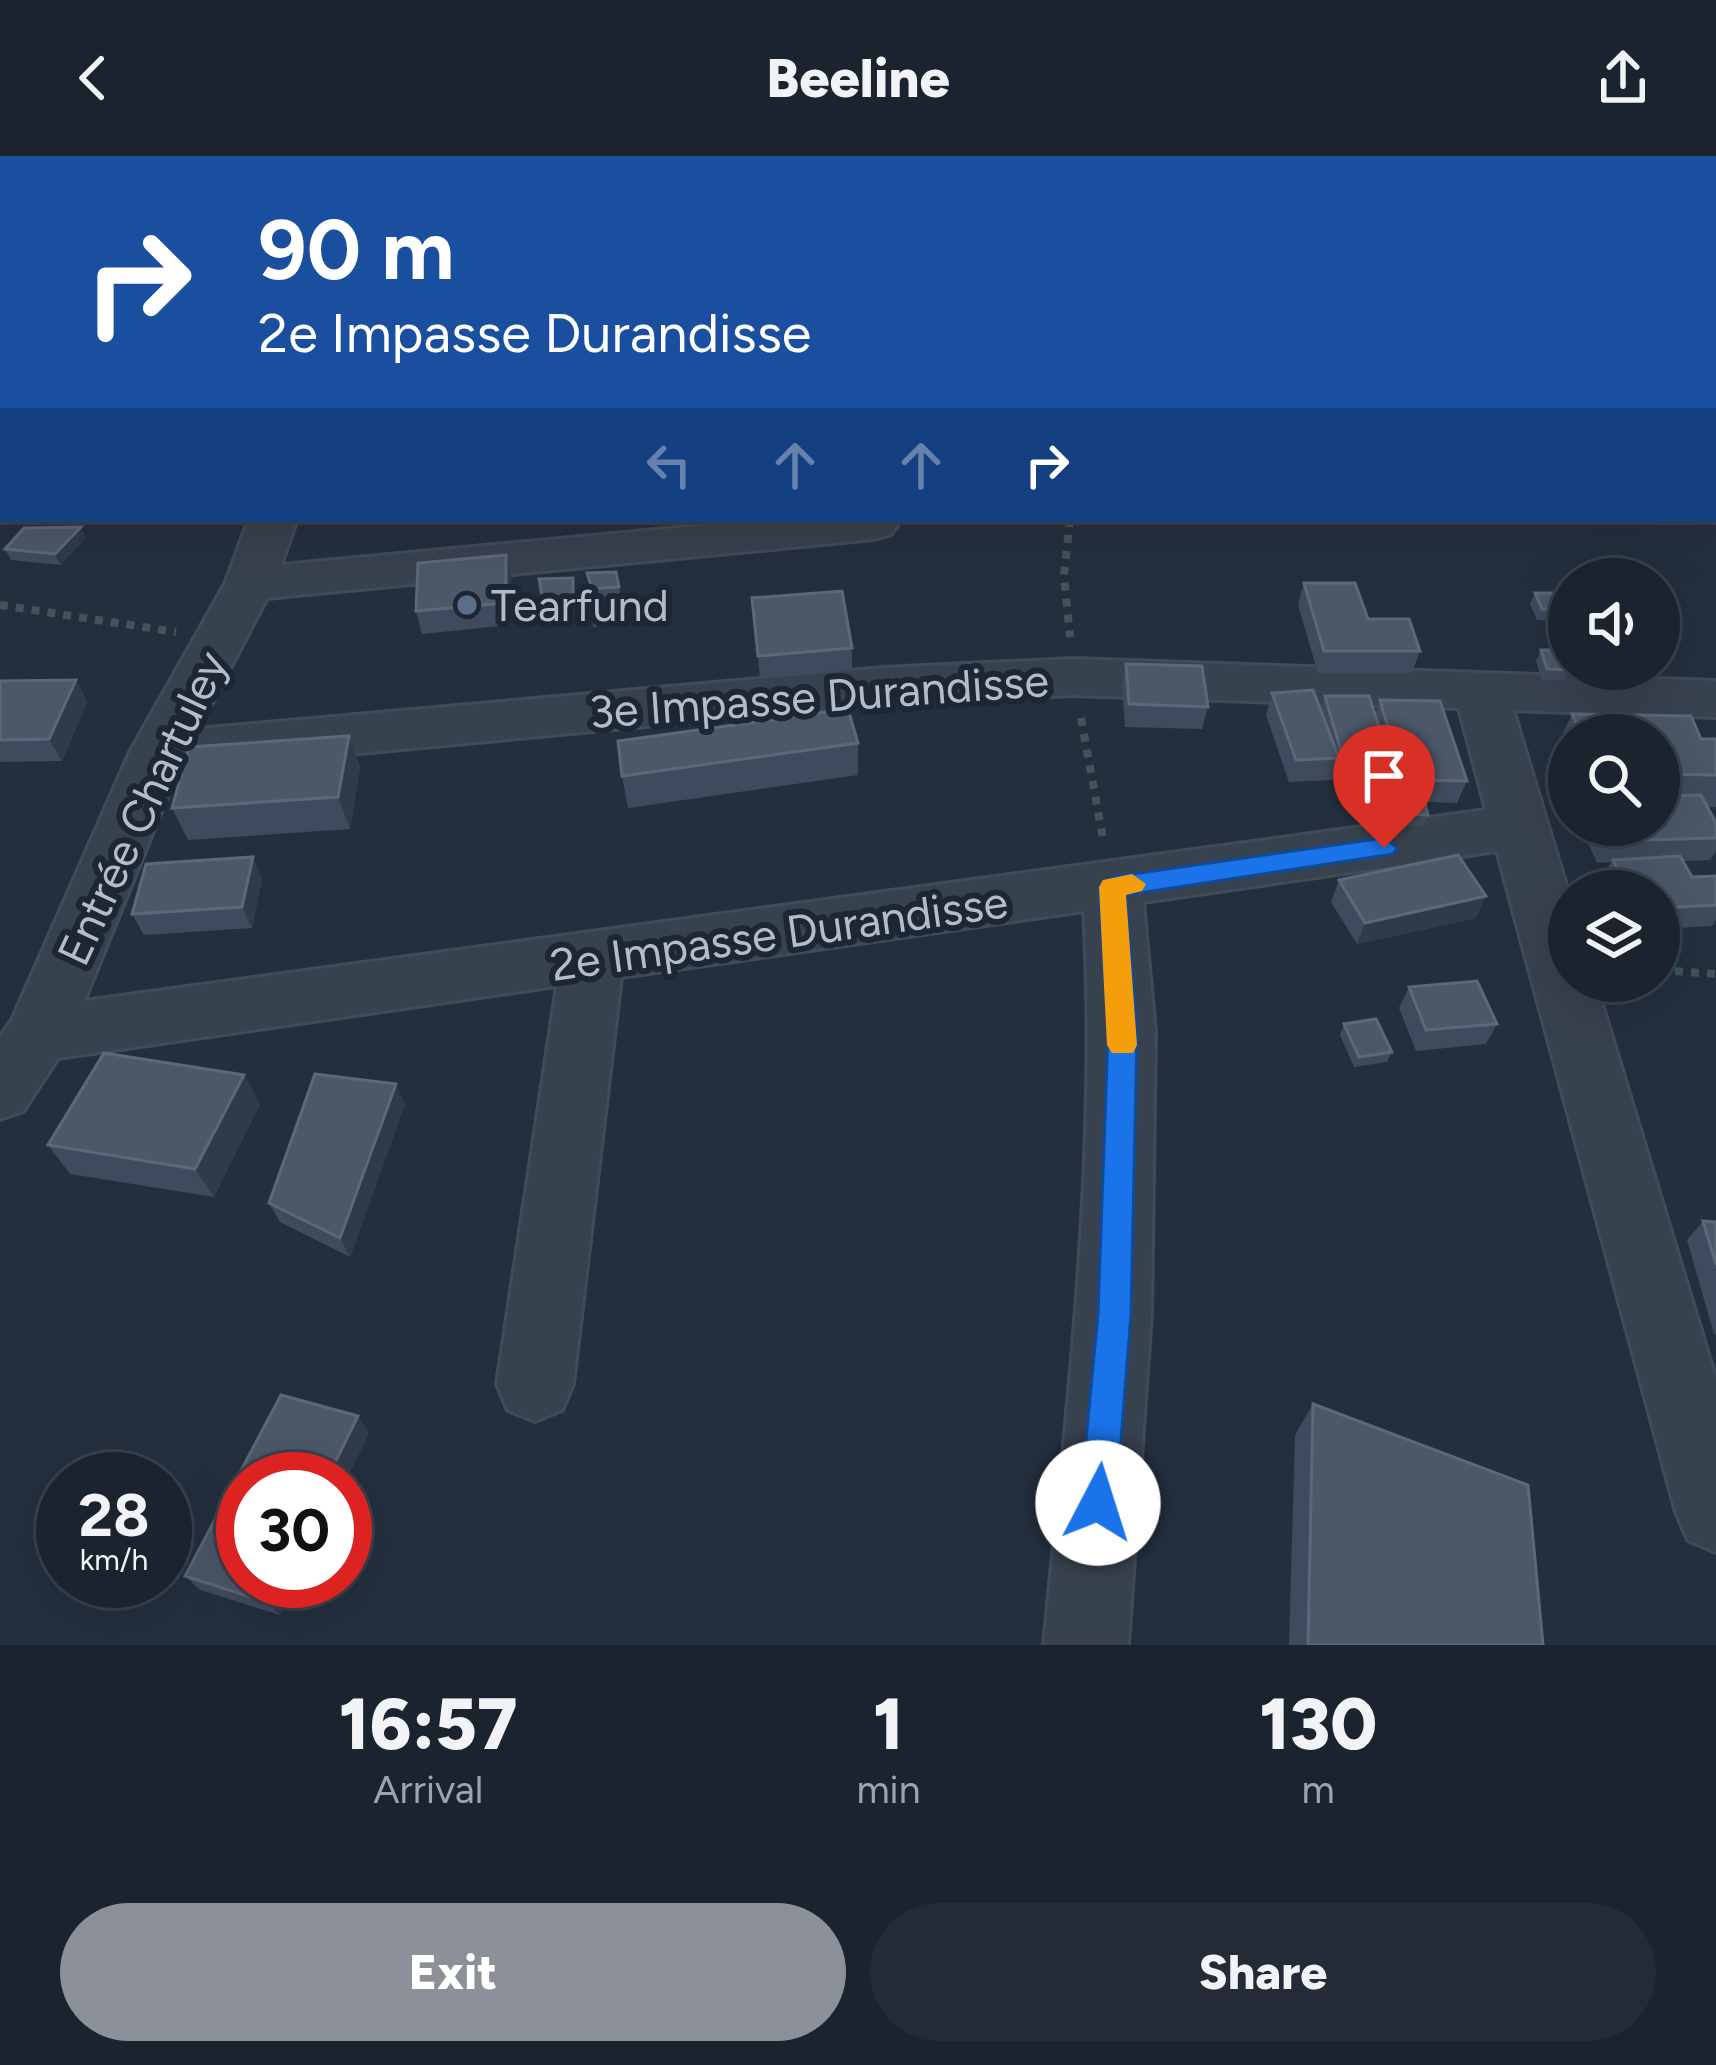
<!DOCTYPE html>
<html lang="en">
<head>
<meta charset="utf-8">
<style>
	:root { --surface:#1b232e; --page:#242b36; --text:#f1f3f6; --muted:#a0a4aa; --line:#39404a; --accent:#8c9099 }
	body { margin:0; font-family:Figtree,sans-serif; background:var(--page); color:var(--text); height:100vh; display:flex; flex-direction:column; font-size:45px; white-space:nowrap }
	* { box-sizing:border-box; margin:0 }
	p { font-size:39px; color:var(--muted) }
	.icon { flex:none; width:66px; height:66px; fill:none; stroke:currentColor; stroke-width:2; stroke-linecap:round; stroke-linejoin:round }
	.map { position:relative; height:1489px; overflow:hidden }
	.details { display:flex; flex-direction:column; background:var(--surface); flex:1 }
	.details>* { flex:none }
	.top-card { position:absolute; left:0px; top:0px; width:1716px; height:366px; box-shadow:0 12px 48px #0002,0 0 0 3px var(--line); background:#1a4fa0; color:#fff; overflow:hidden }
	.controls { position:absolute; left:1548px; top:402px; display:grid; gap:24px }
	.controls a { display:grid; place-items:center; width:132px; height:132px; border-radius:50%; background:var(--surface); box-shadow:0 12px 48px #0002,0 0 0 3px var(--line); font-size:60px }
	.speed { position:absolute; left:36px; top:1296px; display:flex; gap:24px; font-size:60px; font-weight:700; text-align:center }
	.speed>* { display:grid; place-content:center; width:156px; height:156px; border-radius:50%; background:var(--surface); box-shadow:0 12px 48px #0002,0 0 0 3px var(--line); line-height:1 }
	.speed small { font-size:30px; font-weight:400 }
	.speed .limit { border:18px solid #d22; background:#fff; color:#111 }
	.pin { position:absolute; display:grid; place-items:center; width:102px; height:102px; color:#fff; margin:-123px -51px; border-radius:50% 50% 50% 0; rotate:-45deg; box-shadow:0 0 12px #0007 }
	.pin .icon { rotate:45deg }
	.me { position:absolute; width:132px; margin:-66px; rotate:5deg; stroke-linejoin:round; filter:drop-shadow(0 0 9px #0008) }
	.turn { display:flex; align-items:center; gap:42px; height:252px; padding:0 60px; font-size:54px }
	.turn .icon { width:156px; height:156px; stroke-width:2.5 }
	.turn b { display:block; font-size:84px; line-height:102px }
	.lanes { display:flex; align-items:center; height:114px; padding:0 60px; background:#0003; justify-content:center; gap:60px; direction:ltr }
	.lanes .off { opacity:.35 }
	.eta { display:flex; justify-content:space-evenly; align-items:center; height:204px; text-align:center }
	.eta b { font-size:72px; font-weight:800; line-height:84px }
	.primary-button { display:flex; gap:24px; margin-top:auto; padding:24px 60px }
	.primary-button a { flex:1; height:138px; border-radius:72px; background:var(--accent); color:#fff; font-size:48px; font-weight:800; line-height:138px; text-align:center }
	.primary-button a+a { background:var(--page); color:var(--text) }
	header { display:flex; justify-content:space-between; align-items:center; height:156px; padding:0 60px; background:var(--surface); font-size:54px; font-weight:800 }
	.map>svg:first-child { display:block }
	.lines { fill:none; stroke-linecap:round; stroke-linejoin:round }
	.minor-casing { stroke:#414a57; stroke-width:6 }
	.path { stroke:#3f5557; stroke-width:8; stroke-dasharray:8 8; stroke-linecap:butt }
	.minor { fill:#38414e; fill-rule:evenodd }
	.wall { fill:#3f4b5c }
	.shaded-wall { fill:#2f3b4b }
	.building { fill:#4b5868; stroke:#5c6777; stroke-width:3 }
	.route { fill:#1a73e8; stroke:#114b97; stroke-width:3 }
	.slow { fill:#f59e0b }
	.service-dot { fill:#5c6f8a; stroke:#1d2633; stroke-width:4.5 }
	.labels { text-anchor:middle; dominant-baseline:central; stroke-width:12; stroke-linejoin:round; paint-order:stroke }
	.poi-label { font-size:45px; fill:#b4bcc9; stroke:#1d2633; text-anchor:start }
	.street-label { font-size:45px; fill:#b4bcc9; stroke:#1d2633 }
</style>
</head>
<body>
<header><svg class="icon" aria-label="back" viewBox="0 0 24 24"><path d="M15 5l-7 7 7 7"/></svg>Beeline<svg class="icon" aria-label="share" viewBox="0 0 24 24"><path d="M12 15V3M7 8l5-5 5 5M5 13v7h14v-7"/></svg></header>
<div class="map">
<svg width="1716" height="1489" viewBox="0 0 1716 1489">
	<rect width="100%" height="100%" fill="#242f3e"/>
	<g class="lines">
		<g class="minor-casing">
			<path id="minor" d="M370,0H406L369,3Z
				M249,363H297L281,409L773,363H894L898,368L891,378L874,383L267,442L198,573L882,512L1073,503L1716,525V561L1513,554L1569,739V825H1595L1716,1224V1396L1688,1384L1676,1356L1497,695L1143,746L1155,876L1151,1158L1128,1489H1044C1068,1245 1098,1000 1084,755L621,821L573,1228L562,1254L535,1265L508,1254L497,1228L557,830L58,902L23,955L0,963V881L12,864L130,596L225,428ZM1073,539L1459,552L1486,654L84,845L178,614L882,548Z"/>
		</g>
		<path class="path" d="M1070,363L1064,419L1070,481
			M0,449L176,476
			M1081,562L1104,688
			M1659,814L1716,818"/>
		<use href="#minor" class="minor"/>
	</g>
	<path class="wall" d="M843,0H908V3H843Z
		M79,363H131L129,366Z
		M81,371L86,382L60,409L11,404L5,393Z
		M506,399L511,421V469L422,478L416,455Z
		M616,416L621,442L594,444L587,417Z
		M573,422L575,453L544,451L542,440Z
		M1304,427L1420,495L1412,517H1318L1298,449Z
		M1535,437L1569,444L1568,465L1537,464L1530,448Z
		M752,442L852,492V514L760,522Z
		M590,445L621,456L622,469L593,471Z
		M1561,465L1569,466V494H1562L1556,477Z
		M1541,494L1568,514L1563,525L1542,524L1536,505Z
		M1126,508L1208,551L1202,573L1125,571L1122,530Z
		M76,524L87,546L62,605L0,606V525Z
		M1272,537L1321,553L1325,540L1375,559L1380,544L1467,625L1457,647L1424,646L1428,659L1423,670L1397,669L1393,650L1395,645L1392,637L1388,648L1342,647L1334,618L1332,624L1289,626L1266,559Z
		M1572,558L1701,583H1716V651H1708L1716,667V695L1710,704L1683,705L1692,721L1716,720V764L1712,770L1659,773V735H1605L1600,725L1611,706L1597,707L1580,669H1659V579H1569V623L1557,590Z
		M349,580L360,612L350,673L188,684L172,652Z
		M858,587V619L628,652L622,620Z
		M262,723L252,772L144,779L132,758Z
		M1339,724L1476,762L1357,788L1331,746Z
		M1409,831L1497,868L1486,888L1416,895L1399,852Z
		M1344,868L1392,896L1387,906L1354,911L1340,879Z
		M244,919L260,948L214,1041L70,1018L48,989Z
		M405,948L350,1101L280,1066L269,1047Z
		M1703,1065L1716,1066V1178H1714L1687,1084Z
		M1313,1248L1543,1489H1289L1295,1279Z
		M369,1277L280,1459L200,1434L185,1420Z"/>
	<path class="shaded-wall" d="M3,254V317L0,312V258Z
		M81,371L86,382L60,409L55,398Z
		M506,399L511,421V469L506,447Z
		M76,524L87,546L62,605L49,583Z
		M349,580L360,612L350,673L338,641Z
		M253,701L262,723L252,772L242,751Z
		M1486,740L1476,762L1357,788L1365,767Z
		M244,919L260,948L214,1041L195,1013Z
		M396,928L405,948L350,1101L340,1082Z
		M358,1260L369,1277L345,1325V1323H327Z
		M277,1425H296L280,1459L266,1446Z"/>
	<path class="building" d="M246,0H323L245,3Z
		M407,0H510L509,3H406Z
		M1068,0V3H1010L1009,1Z
		M0,197H3V254L0,258Z
		M81,371L55,398L5,393L24,372Z
		M506,399V447L416,455L418,407Z
		M616,416L619,431L592,433L587,417Z
		M573,422V442L542,440L539,423Z
		M1304,427H1355L1368,463H1409L1420,495H1324Z
		M842,435L852,492L758,500L752,442Z
		M1535,437H1566L1569,444V454L1542,453Z
		M620,444V458L592,460L590,445Z
		M1561,465L1569,466V482H1567Z
		M1541,494H1560L1568,514L1547,513Z
		M1126,508L1202,510L1208,551L1129,548Z
		M76,524L49,583L0,584V525Z
		M1313,534L1339,602L1296,604L1272,537Z
		M1325,540H1369L1397,626H1350Z
		M1380,544L1440,545L1467,625L1403,624Z
		M848,553L858,587L622,620L618,585Z
		M1572,558L1691,560L1701,583H1716V619L1659,618V579H1581Z
		M349,580L338,641L172,652L189,591Z
		M1397,639L1423,640L1428,659L1402,658Z
		M1701,639L1716,667V682L1609,685L1601,669H1659V640Z
		M1458,699L1486,740L1365,767L1339,724Z
		M1680,700L1692,721L1716,720V749L1659,752V735H1628L1613,704Z
		M253,701L242,751L132,758L146,708Z
		M1477,825L1497,868L1426,874L1409,831Z
		M1376,863L1392,896L1359,901L1344,868Z
		M104,897L244,919L195,1013L48,989Z
		M315,918L396,928L340,1082L269,1047Z
		M1703,1065L1716,1066V1109Z
		M281,1239L358,1260L327,1323H243V1425H277L266,1446L185,1420Z
		M1313,1248L1528,1329L1543,1489H1308Z"/>
	<path class="route" d="M1384,682L1397,692L1393,698L1126,739L1137,877L1131,1158L1116,1347L1111,1360L1098,1365L1085,1360L1080,1347L1098,1158L1108,877L1099,731L1112,721Z"/>
	<path class="slow" d="M1132,718L1146,728L1142,735L1126,739L1137,889L1133,897H1112L1107,889L1099,731L1103,724Z"/>
	<circle class="service-dot" cx="467" cy="449" r="12"/>
	<g class="labels">
		<g class="poi-label">
			<text x="491" y="449">Tearfund</text>
		</g>
		<g class="street-label">
			<text transform="translate(819 540) rotate(-4)">3e Impasse Durandisse</text>
			<text transform="translate(142 652) rotate(-65)">Entrée Chartuley</text>
			<text transform="translate(779 777) rotate(-8)">2e Impasse Durandisse</text>
		</g>
	</g>
</svg>
<div class="controls">
<a><svg class="icon" aria-label="sound" viewBox="0 0 24 24"><path d="M4 9h4l5-4v14l-5-4H4zM17 9q2 3 0 6"/></svg></a>
<a><svg class="icon" aria-label="search" viewBox="0 0 24 24"><circle cx="10" cy="10" r="6"/><path d="M15 15l6 6"/></svg></a>
<a><svg class="icon" aria-label="layers" viewBox="0 0 24 24"><path d="M12 4l9 5-9 5-9-5zM3 14l9 5 9-5"/></svg></a>
</div>
<div class="speed"><div>28<small>km/h</small></div><div class="limit">30</div></div>
<div class="pin" style="left:1384px;top:692px;background:#d93025"><svg class="icon" aria-label="arrive" viewBox="0 0 24 24"><path d="M6 21V4h12l-3 4 3 4H6"/></svg></div>
<svg class="me" style="left:1098px;top:1347px" viewBox="-20 -20 40 40"><circle r="19" fill="#fff"/><path d="M0-13L10 11 0 6-10 11z" fill="#1a73e8"/></svg>
<div class="top-card">
<div class="turn"><svg class="icon" aria-label="right" viewBox="0 0 24 24"><path d="M7 20v-9h11M14 6l5 5-5 5"/></svg><div><b>90 m</b>2e Impasse Durandisse</div></div>
<div class="lanes"><svg class="icon off" aria-label="left" viewBox="0 0 24 24"><path d="M17 20v-9H6M10 6l-5 5 5 5"/></svg><svg class="icon off" aria-label="ahead" viewBox="0 0 24 24"><path d="M12 20V5M6 11l6-6 6 6"/></svg><svg class="icon off" aria-label="ahead" viewBox="0 0 24 24"><path d="M12 20V5M6 11l6-6 6 6"/></svg><svg class="icon" aria-label="right" viewBox="0 0 24 24"><path d="M7 20v-9h11M14 6l5 5-5 5"/></svg></div>
</div>
</div>
<section class="details">
<div class="eta">
<div><b>16:57</b><p>Arrival</p></div>
<div><b>1</b><p>min</p></div>
<div><b>130</b><p>m</p></div>
</div>
<div class="primary-button"><a>Exit</a><a>Share</a></div>
</section>
</body>
</html>
